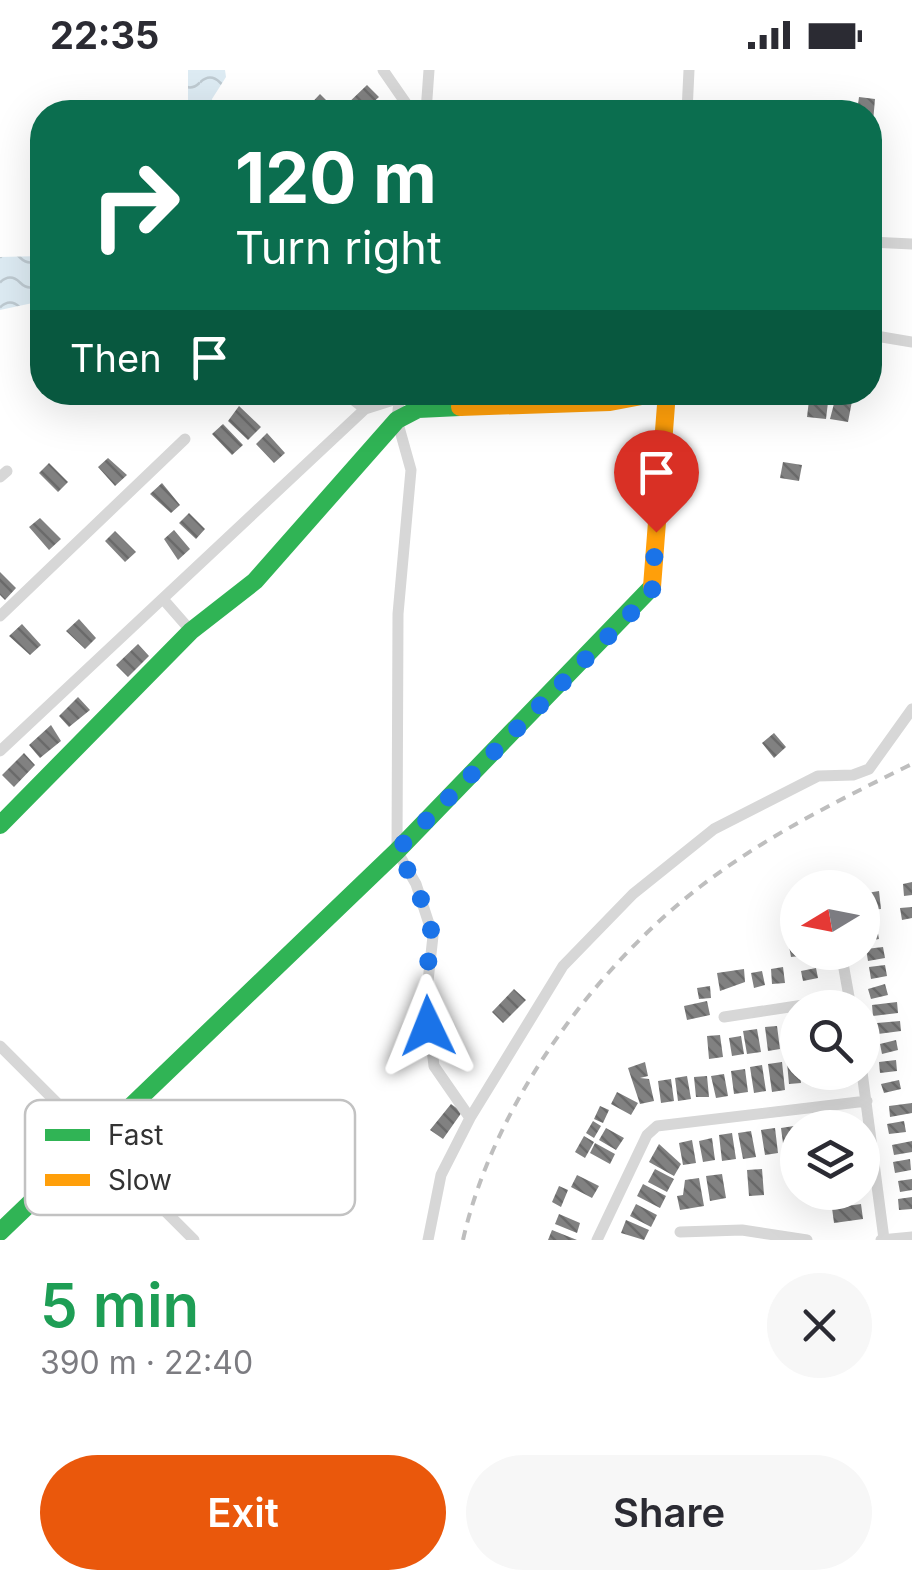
<!DOCTYPE html>
<html lang="en">
<head>
<meta charset="utf-8">
<style>
	:root { --surface:#fff; --page:#f7f7f7; --text:#2b2b33; --muted:#7c7c81; --accent:#ea580c }
	body { margin:0; font-family:Inter,sans-serif; background:var(--page); color:var(--text); height:100vh; display:flex; flex-direction:column; font-size:38px; white-space:nowrap }
	* { box-sizing:border-box; margin:0 }
	p { font-size:32px; color:var(--muted) }
	.icon { flex:none; width:55px; height:55px; fill:none; stroke:currentColor; stroke-width:2; stroke-linecap:round; stroke-linejoin:round }
	.map { position:relative; height:1170px; overflow:hidden }
	.details { display:flex; flex-direction:column; background:var(--surface); flex:1 }
	.details>* { flex:none }
	.hud { position:absolute; left:30px; top:30px; width:852px; height:305px; border-radius:40px; box-shadow:0 10px 40px #0002; background:#0b6e4f; color:#fff; overflow:hidden }
	.needle { width:65px; rotate:260deg }
	.fabs { position:absolute; left:780px; top:800px; display:grid; gap:20px }
	.fabs a { display:grid; place-items:center; width:100px; height:100px; border-radius:50%; background:var(--surface); box-shadow:0 10px 40px #0002; font-size:50px }
	.pin { position:absolute; display:grid; place-items:center; width:85px; height:85px; color:#fff; margin:-102px -42px; border-radius:50% 50% 50% 0; rotate:-45deg; box-shadow:0 0 10px #0007 }
	.pin .icon { rotate:45deg }
	.me { position:absolute; width:110px; margin:-55px; rotate:358deg; stroke-linejoin:round; filter:drop-shadow(0 0 8px #0008) }
	.turn { display:flex; align-items:center; gap:35px; height:210px; padding:0 40px; font-size:45px }
	.turn .icon { width:130px; height:130px; stroke-width:2.5 }
	.turn b { display:block; font-size:70px; line-height:85px }
	.then { display:flex; align-items:center; height:95px; padding:0 40px; background:#0003; gap:20px; font-size:38px }
	.round { display:grid; place-items:center; flex:none; width:105px; height:105px; border-radius:52px; background:var(--page) }
	.summary { display:flex; align-items:center; justify-content:space-between; height:170px; padding:0 40px }
	h1 { font-size:60px; font-weight:600; line-height:75px; color:#1e9e55 }
	.button { display:flex; gap:20px; margin-top:auto; padding:20px 40px }
	.button a { flex:1; height:115px; border-radius:60px; background:var(--accent); color:#fff; font-size:40px; font-weight:600; line-height:115px; text-align:center }
	.button a+a { background:var(--page); color:var(--text) }
	.status { display:flex; justify-content:space-between; align-items:center; height:70px; padding:0 50px; background:var(--surface); direction:ltr }
	.status svg { height:28px; fill:currentColor }
	.map>svg:first-child { display:block }
	.water { fill:url(#water-waves) }
	.building { fill:url(#building-back-hatch) }
	.lines { fill:none; stroke-linecap:round; stroke-linejoin:round }
	.street { stroke:#d7d7d7; stroke-width:11 }
	.fast { stroke:#30b455; stroke-width:18 }
	.slow { stroke:#ff9f0a; stroke-width:18 }
	.rail { stroke:#bebebe; stroke-width:4; stroke-dasharray:10 8; stroke-linecap:butt }
	.route { stroke:#1a73e8; stroke-width:18; stroke-dasharray:0 32.4 }
	.key { fill:#fff; stroke:#c2c2c2; stroke-width:2.5 }
	.key-label { font-size:28px; fill:#333 }
</style>
</head>
<body>
<div class="status"><b>22:35</b><svg viewBox="0 0 49 12"><path d="M0 12V9h3v3zM5 12V6h3v6zM10 12V3h3v9zM15 12V0h3v12zM26 1h20v11H26zM47 4h2v5h-2z"/></svg></div>
<div class="map">
<svg width="912" height="1170" viewBox="0 0 912 1170">
	<defs>
		<pattern id="water-waves" width="16" height="10" patternUnits="userSpaceOnUse" patternTransform="scale(2.5)"><rect width="16" height="10" fill="#ddebf3"/><path d="M0 5q4-4 8 0t8 0" fill="none" stroke="#becad1"/></pattern>
		<pattern id="building-back-hatch" width="6" height="6" patternUnits="userSpaceOnUse" patternTransform="scale(2.5)"><rect width="6" height="6" fill="#818181"/><path d="M-1 5l2 2M0 0l6 6M5-1l2 2" fill="none" stroke="#6a6a6a"/></pattern>
	</defs>
	<rect width="100%" height="100%" fill="#fff"/>
	<path class="water" d="M188,0H225L226,7L212,29L214,42H188Z
		M42,186V231L0,240V187Z"/>
	<path class="building" d="M367,15L379,27L369,36L375,42H349L344,37Z
		M320,24L338,42L305,40Z
		M859,27L875,29L873,52L870,42H857Z
		M810,322L829,324L826,349L807,347Z
		M837,322L853,326L848,352L830,349Z
		M239,336L261,357L248,370L228,351Z
		M223,354L243,375L232,385L212,364Z
		M267,363L285,383L274,393L256,374Z
		M108,388L127,405L115,416L98,397Z
		M783,392L802,395L799,411L780,408Z
		M49,393L68,412L58,422L39,403Z
		M162,413L180,435L171,443L150,424Z
		M189,443L205,459L196,469L179,453Z
		M40,448L61,469L49,480L29,457Z
		M174,460L190,479L178,490L164,469Z
		M115,461L136,482L125,492L105,471Z
		M0,502L16,518L5,530L0,525Z
		M79,549L96,568L85,579L66,561Z
		M22,554L41,575L30,585L9,566Z
		M138,574L149,586L128,607L116,595Z
		M78,627L90,640L69,657L59,646Z
		M51,655L61,671L40,688L29,675Z
		M774,663L786,677L774,688L762,673Z
		M24,683L35,695L14,717L2,705Z
		M912,812V825L904,826L903,814Z
		M879,821L881,839L870,840L867,823Z
		M912,837V848L902,850L900,838Z
		M798,851V865L787,867L785,853Z
		M877,858L879,869L862,872V860Z
		M798,874V882L808,885L791,887L789,876Z
		M883,877L885,888L868,891L866,879Z
		M885,895L887,906L871,909L869,897Z
		M783,897L785,913L772,914L771,899Z
		M816,898L818,908L803,911L801,901Z
		M744,899L745,912L720,921L717,903Z
		M762,901L765,915L754,918L751,903Z
		M885,914L888,925L871,929L868,919Z
		M710,916L711,928L699,929L697,918Z
		M514,919L526,930L503,953L492,942Z
		M707,931L710,945L687,950L684,936Z
		M897,932L898,943L873,946L872,935Z
		M900,951L901,961L878,964L877,953Z
		M796,953L798,975L787,977L783,955Z
		M777,956L780,979L768,981L765,957Z
		M757,959L761,982L747,984L743,961Z
		M720,965L723,987L709,989L707,966Z
		M741,966L744,984L732,986L729,968Z
		M896,970L898,980L882,984L880,974Z
		M896,990L897,1001L880,1003L879,992Z
		M645,992L648,1006L640,1008L649,1009L654,1031L640,1034L628,998Z
		M782,992L785,1020L772,1022L768,994Z
		M787,992H798L801,1013L789,1014Z
		M762,995L766,1021L754,1023L750,997Z
		M745,999L748,1022L734,1024L731,1001Z
		M808,1002H821L822,1011L809,1013Z
		M827,1002H842V1009L828,1010Z
		M724,1004L728,1026L716,1028L711,1006Z
		M687,1006L691,1029L678,1031L675,1008Z
		M707,1006L709,1027H696L694,1007Z
		M671,1009L674,1031L661,1033L658,1011Z
		M899,1010L901,1019L884,1023L881,1014Z
		M617,1022L638,1033L631,1045L611,1034Z
		M912,1033V1043L890,1047L889,1036Z
		M451,1034L462,1042L443,1069L430,1060Z
		M600,1036L609,1040L603,1053L594,1049Z
		M846,1047L848,1058H822L821,1051Z
		M593,1051L601,1056L594,1068L586,1063Z
		M904,1051L906,1062L889,1064L887,1054Z
		M794,1056L797,1079L784,1081L781,1058Z
		M606,1058L624,1068L616,1080L599,1070Z
		M775,1058L778,1083L765,1085L761,1060Z
		M751,1061L756,1087L743,1089L738,1063Z
		M732,1063L736,1089L722,1091L719,1065Z
		M584,1066L594,1072L585,1088L575,1082Z
		M712,1068L715,1090L703,1092L699,1071Z
		M692,1070L696,1093L683,1095L679,1073Z
		M912,1071V1082L894,1085L892,1075Z
		M595,1073L615,1084L610,1094L590,1083Z
		M659,1074L681,1094L674,1106L649,1092Z
		M910,1089L911,1100L895,1103L893,1092Z
		M655,1099L674,1109L667,1122L648,1112Z
		M762,1099L764,1125L749,1126L747,1100Z
		M722,1104L726,1128L710,1131L706,1106Z
		M577,1105L599,1116L592,1128L571,1117Z
		M699,1108L704,1136L680,1140L677,1126L683,1125L685,1110Z
		M912,1109V1120L900,1122L898,1111Z
		M643,1114L666,1126L660,1138L637,1126Z
		M559,1116L568,1120L561,1137L552,1132Z
		M912,1127V1139L899,1140L898,1129Z
		M636,1134L657,1145L651,1157L630,1146Z
		M861,1134L863,1149L834,1153L832,1138Z
		M559,1144L580,1153L577,1163L555,1154Z
		M626,1150L649,1160L644,1170L621,1163Z
		M552,1160L577,1170H548Z"/>
	<g class="lines">
		<path class="street" d="M383,0L412,42
			M283,38L287,42
			M426,42L429,0
			M687,42L689,0
			M870,68H875
			M870,172L912,174
			M870,265L912,272
			M343,322L365,339
			M400,322L397,350L411,400L398,544L397,781L416,814L433,866L426,929L434,996L470,1048
			M0,407L7,401
			M163,529L191,561
			M0,546L185,369
			M0,681L365,339L406,326L447,334
			M841,882L851,938
			M724,947L849,928
			M0,976L194,1170
			M862,1002L884,1169
			M680,1162L742,1160L807,1170
			M428,1170L441,1105L470,1048L563,896L633,824L714,759L818,706L853,705L869,699L912,639
			M597,1170L647,1065L657,1056L867,1031
			M881,1170L912,1167"/>
		<path class="fast" d="M0,755L191,561L255,511L397,350L418,339L460,337
			M0,1162L397,781L652,517"/>
		<path class="slow" d="M460,337L610,332L663,322
			M652,517L667,322"/>
		<path class="rail" d="M463,1170C493,1036 593,899 701,816C766,766 839,730 912,694"/>
	</g>
	<g class="lines">
		<path class="route" d="M428,956L426,904L433,866L416,814L396,781L652,522L656,462"/>
	</g>
	<rect x="25" y="1030" width="330" height="115" rx="15" class="key"/>
	<rect x="45" y="1059" width="45" height="12" fill="#30b455"/>
	<rect x="45" y="1104" width="45" height="12" fill="#ff9f0a"/>
	<g class="key-label">
		<text x="108" y="1075">Fast</text>
		<text x="108" y="1120">Slow</text>
	</g>
</svg>
<div class="fabs">
<a><svg class="needle" viewBox="-14 -14 28 28"><path d="M0-13l5 13h-10z" fill="#e53935"/><path d="M0 13l5-13h-10z" fill="#7c7c81"/></svg></a>
<a><svg class="icon" aria-label="search" viewBox="0 0 24 24"><circle cx="10" cy="10" r="6"/><path d="M15 15l6 6"/></svg></a>
<a><svg class="icon" aria-label="layers" viewBox="0 0 24 24"><path d="M12 4l9 5-9 5-9-5zM3 14l9 5 9-5"/></svg></a>
</div>
<div class="pin" style="left:656px;top:462px;background:#d93025"><svg class="icon" aria-label="arrive" viewBox="0 0 24 24"><path d="M6 21V4h12l-3 4 3 4H6"/></svg></div>
<svg class="me" style="left:428px;top:956px" viewBox="-20 -20 40 40"><path d="M0-17L14 15 0 8-14 15z" fill="#1a73e8" stroke="#fff" stroke-width="4"/></svg>
<div class="hud">
<div class="turn"><svg class="icon" aria-label="right" viewBox="0 0 24 24"><path d="M7 20v-9h11M14 6l5 5-5 5"/></svg><div><b>120 m</b>Turn right</div></div>
<div class="then">Then<svg class="icon" aria-label="arrive" viewBox="0 0 24 24"><path d="M6 21V4h12l-3 4 3 4H6"/></svg></div>
</div>
</div>
<section class="details">
<div class="summary"><div><h1>5 min</h1><p>390 m · 22:40</p></div><a class="round"><svg class="icon" aria-label="close" viewBox="0 0 24 24"><path d="M6 6l12 12M18 6L6 18"/></svg></a></div>
<div class="button"><a>Exit</a><a>Share</a></div>
</section>
</body>
</html>
